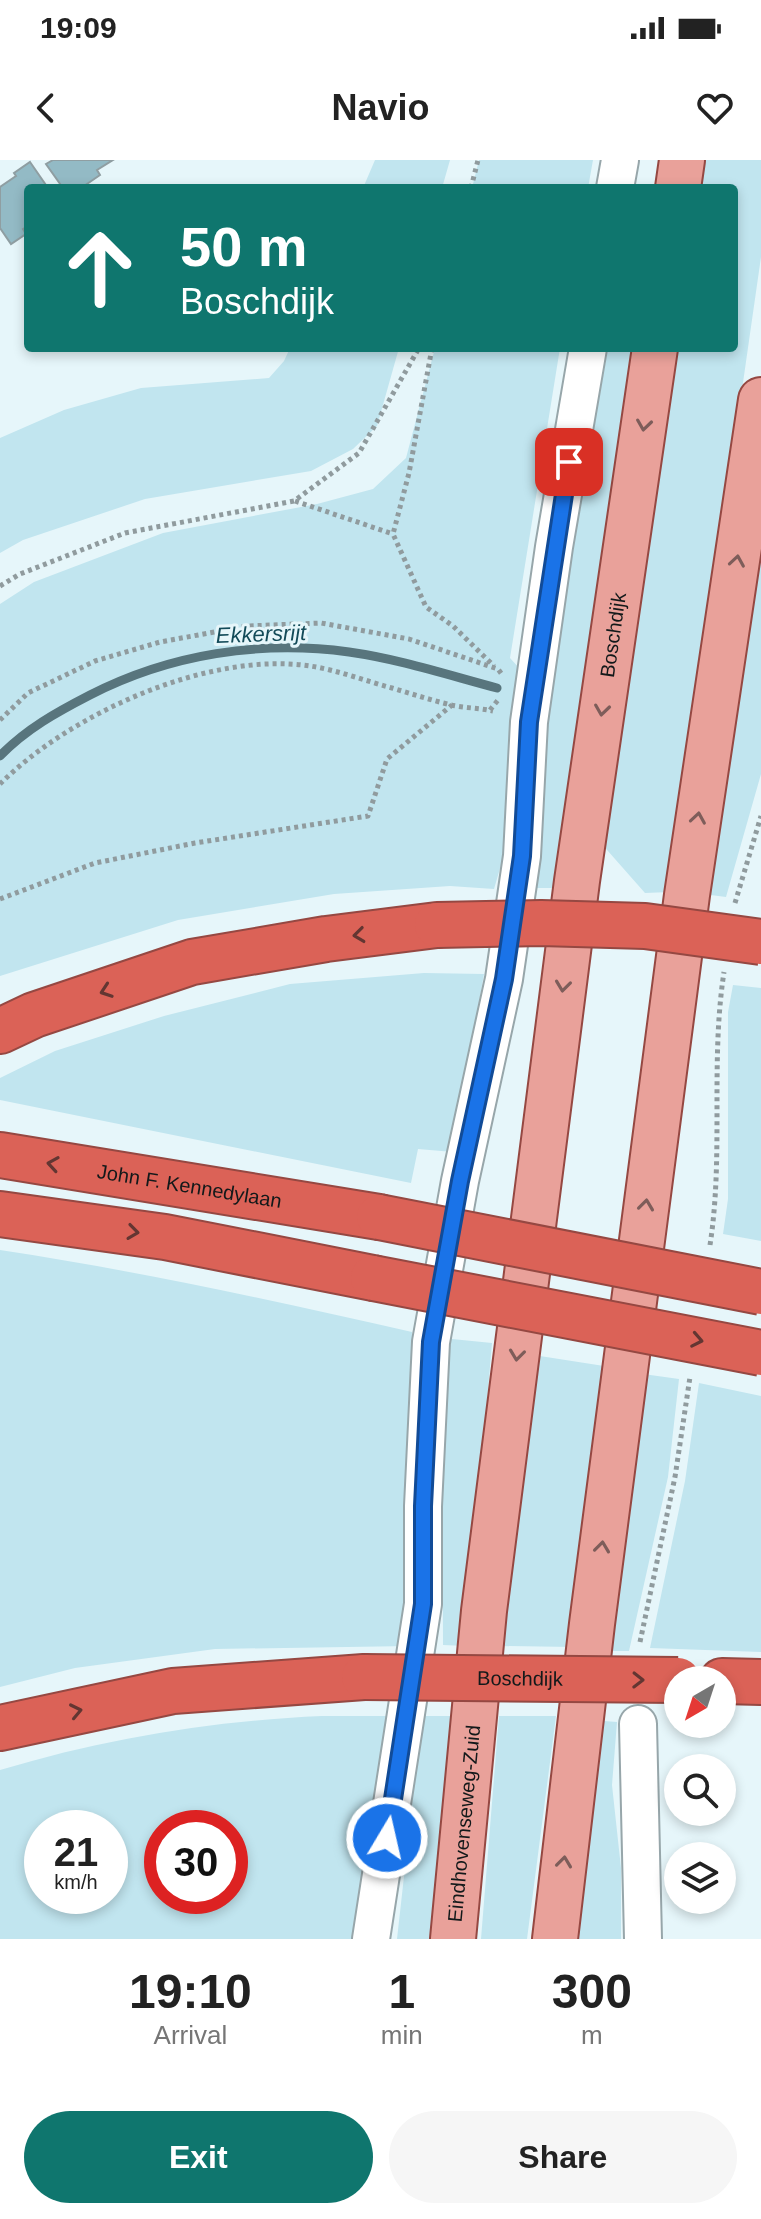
<!DOCTYPE html>
<html lang="en">
<head>
<meta charset="utf-8">
<style>
	:root { --surface:#fff; --page:#f6f6f6; --text:#222; --muted:#767676; --accent:#0f766e }
	body { margin:0; font-family:Arial,sans-serif; background:var(--page); color:var(--text); height:100vh; display:flex; flex-direction:column; font-size:30px; white-space:nowrap }
	* { box-sizing:border-box; margin:0 }
	p { font-size:26px; color:var(--muted) }
	.icon { flex:none; width:44px; height:44px; fill:none; stroke:currentColor; stroke-width:2; stroke-linecap:round; stroke-linejoin:round }
	.map { position:relative; height:1779px; overflow:hidden }
	.drawer { display:flex; flex-direction:column; background:var(--surface); flex:1 }
	.drawer>* { flex:none }
	.guide { position:absolute; left:24px; top:24px; width:714px; height:168px; border-radius:8px; box-shadow:0 4px 12px #0003; background:#0f766e; color:#fff; overflow:hidden }
	.needle { width:52px; rotate:219deg }
	.tools { position:absolute; left:664px; top:1506px; display:grid; gap:16px }
	.tools a { display:grid; place-items:center; width:72px; height:72px; border-radius:50%; background:var(--surface); box-shadow:0 4px 12px #0003; font-size:40px }
	.speed { position:absolute; left:24px; top:1650px; display:flex; gap:16px; font-size:40px; font-weight:700; text-align:center }
	.speed>* { display:grid; place-content:center; width:104px; height:104px; border-radius:50%; background:var(--surface); box-shadow:0 4px 12px #0003; line-height:1 }
	.speed small { font-size:20px; font-weight:400 }
	.speed .limit { border:12px solid #d22; background:#fff; color:#111 }
	.pin { position:absolute; display:grid; place-items:center; width:68px; height:68px; color:#fff; margin:-34px; border-radius:16px; box-shadow:0 4px 12px #0006 }
	.me { position:absolute; width:88px; margin:-44px; rotate:9deg; stroke-linejoin:round; filter:drop-shadow(0 0 6px #0008) }
	.turn { display:flex; align-items:center; gap:28px; height:168px; padding:0 24px; font-size:36px }
	.turn .icon { width:104px; height:104px; stroke-width:2.5 }
	.turn b { display:block; font-size:56px; line-height:68px }
	.eta { display:flex; justify-content:space-evenly; align-items:center; height:136px; text-align:center }
	.eta b { font-size:48px; font-weight:800; line-height:56px }
	.primary-button { display:flex; gap:16px; margin-top:auto; padding:16px 24px }
	.primary-button a { flex:1; height:92px; border-radius:48px; background:var(--accent); color:#fff; font-size:32px; font-weight:800; line-height:92px; text-align:center }
	.primary-button a+a { background:var(--page); color:var(--text) }
	.status { display:flex; justify-content:space-between; align-items:center; height:56px; padding:0 40px; background:var(--surface); direction:ltr }
	.status svg { height:22px; fill:currentColor }
	header { display:flex; justify-content:space-between; align-items:center; height:104px; padding:0 24px; background:var(--surface); font-size:36px; font-weight:800 }
	.map>svg:first-child { display:block }
	.green { fill:#c1e5ef; fill-rule:evenodd }
	.lines { fill:none; stroke-linecap:round; stroke-linejoin:round }
	.stream { stroke:#58757d; stroke-width:9 }
	.building { fill:#93bac5; stroke:#8f9ea2; stroke-width:2 }
	.minor-casing { stroke:#97a6aa; stroke-width:40 }
	.primary-casing { stroke:#954842; stroke-width:48 }
	.motorway-casing { stroke:#954842; stroke-width:48 }
	.path { stroke:#909b9e; stroke-width:5; stroke-dasharray:4 4; stroke-linecap:butt }
	.minor { stroke:#fff; stroke-width:36 }
	.primary { stroke:#e9a19a; stroke-width:44 }
	.motorway { stroke:#db6257; stroke-width:44 }
	.motorway-bridge-casing { stroke:#954842; stroke-width:48; stroke-linecap:butt }
	.motorway-bridge { stroke:#db6257; stroke-width:44 }
	.oneway { stroke:#7e5d5a }
	.oneway2 { stroke:#633632 }
	.route-casing { stroke:#114b97; stroke-width:20 }
	.route { stroke:#1a73e8; stroke-width:14 }
	.labels { text-anchor:middle; dominant-baseline:central; stroke-width:6; stroke-linejoin:round; paint-order:stroke }
	.street-label { font-size:20px; fill:#13191a; stroke:#e6f6fa }
	.water-label { font-size:22px; font-style:italic; fill:#134b59; stroke:#e6f6fa }
</style>
</head>
<body>
<div class="status"><b>19:09</b><svg viewBox="0 0 49 12"><path d="M0 12V9h3v3zM5 12V6h3v6zM10 12V3h3v9zM15 12V0h3v12zM26 1h20v11H26zM47 4h2v5h-2z"/></svg></div>
<header><svg class="icon" aria-label="back" viewBox="0 0 24 24"><path d="M15 5l-7 7 7 7"/></svg>Navio<svg class="icon" aria-label="heart" viewBox="0 0 24 24"><path d="M12 20l-8-8c-3-5 5-10 8-4 3-6 11-1 8 4z"/></svg></header>
<div class="map">
<svg width="761" height="1779" viewBox="0 0 761 1779">
	<rect width="100%" height="100%" fill="#e6f6fa"/>
	<path class="green" d="M375,0H450L442,28H363Z
		M479,0H593L588,28H472Z
		M700,0H761V97L670,732L645,733L600,682L672,188H734V28H696Z
		M290,188H399L377,266L353,289L311,311L145,339L23,380L0,393V278L64,250L141,228L269,218L284,201Z
		M435,188H560L510,498L520,509L510,674L494,729L450,726L334,734L178,760L0,816V444L34,422L163,373L317,344L373,329L406,298Z
		M608,188H635L561,728H536L546,535Z
		M761,340V614L726,737L703,734Z
		M424,813L484,814L453,992L418,989L411,1023L0,940V918L55,891L164,856L290,824Z
		M733,825L761,828V1081L723,1074L728,1039V852Z
		M0,1090C139,1111 275,1141 412,1172L409,1486L215,1489L75,1508L0,1527Z
		M442,1178L492,1183L466,1486L443,1485Z
		M527,1194L604,1206L574,1487L499,1486Z
		M636,1213L679,1219L668,1317L629,1491H607Z
		M699,1223L761,1236V1492L650,1488L685,1321Z
		M322,1556H390L364,1779H0V1610C107,1578 211,1561 322,1556ZM42,1668H110V1736H42ZM162,1668H230V1736H162Z
		M422,1556H453L433,1779H397Z
		M499,1556H556L527,1779H481Z
		M591,1560L617,1562L612,1625L621,1708V1779H567Z"/>
	<g class="lines">
		<path class="stream" d="M0,596C26,569 57,552 90,535C170,494 260,480 349,492C399,499 448,515 497,528"/>
	</g>
	<path class="building" d="M53,0H113L97,10L100,15L84,26L85,28H63L46,4Z
		M30,2L48,28H28V66L23,69L26,74L11,84L0,68V27L16,16L14,13Z"/>
	<g class="lines">
		<g class="minor-casing">
			<path id="minor" d="M615,28L620,0
				M638,1564L643,1779
				M371,1779L423,1444V1346L431,1182L460,1021L504,819L522,696L529,562L554,387L588,188"/>
		</g>
		<g class="primary-casing">
			<g id="primary">
				<path d="M678,28L682,0"/>
				<path id="s1" d="M453,1779L484,1451L577,721L655,188"/>
				<path d="M555,1779L592,1464L687,735L761,240"/>
			</g>
		</g>
		<g class="motorway-casing">
			<g id="motorway">
				<path d="M0,871L34,855L192,802L326,779L437,765"/>
				<path id="s2" d="M0,995L379,1057"/>
				<path d="M0,1054L165,1077L373,1118"/>
				<path d="M722,1521L761,1522"/>
				<path d="M0,1568L173,1531L364,1517"/>
			</g>
		</g>
		<path class="path" d="M471,28L478,0
			M432,188L409,313L393,374L426,447L453,466L494,506
			M295,341L393,374
			M0,426L20,414L125,373L294,341L359,293L419,188
			M490,550L498,540
			M0,560L28,533L95,501L160,482L247,466L321,463L409,479L498,509L503,516
			M0,624C71,553 209,491 310,506C337,510 366,521 392,528C412,534 431,540 451,545C465,548 479,548 493,551
			M0,739L95,703L195,683L368,656L387,599L452,545
			M735,743L761,656
			M710,1085C724,994 710,903 724,812
			M640,1482L675,1317L690,1217"/>
		<use href="#minor" class="minor"/>
		<use href="#primary" class="primary"/>
		<use href="#motorway" class="motorway"/>
		<g class="motorway-bridge-casing">
			<g id="motorway-bridge">
				<path d="M437,765L541,763L645,766L761,782"/>
				<path d="M379,1057L761,1132"/>
				<path d="M373,1118L761,1193"/>
				<path id="s3" d="M364,1517L678,1520"/>
			</g>
		</g>
		<use href="#motorway-bridge" class="motorway-bridge"/>
	</g>
	<defs><path id="oneway-chevron" d="M-2-3.5L2.5 0L-2 3.5" fill="none" stroke-width="1.6" stroke-linecap="round" stroke-linejoin="round" transform="scale(2)"/></defs>
	<g class="oneway">
		<use href="#oneway-chevron" transform="translate(644 265) rotate(98)"/>
		<use href="#oneway-chevron" transform="translate(737 401) rotate(-81)"/>
		<use href="#oneway-chevron" transform="translate(602 550) rotate(98)"/>
		<use href="#oneway-chevron" transform="translate(698 658) rotate(-81)"/>
		<use href="#oneway-chevron" transform="translate(563 826) rotate(97)"/>
		<use href="#oneway-chevron" transform="translate(646 1045) rotate(-83)"/>
		<use href="#oneway-chevron" transform="translate(517 1195) rotate(97)"/>
		<use href="#oneway-chevron" transform="translate(602 1387) rotate(-83)"/>
		<use href="#oneway-chevron" transform="translate(564 1702) rotate(-83)"/>
	</g>
	<g class="oneway2">
		<use href="#oneway-chevron" transform="translate(359 775) rotate(173)"/>
		<use href="#oneway-chevron" transform="translate(106 831) rotate(161)"/>
		<use href="#oneway-chevron" transform="translate(53 1004) rotate(-171)"/>
		<use href="#oneway-chevron" transform="translate(133 1072) rotate(8)"/>
		<use href="#oneway-chevron" transform="translate(697 1180) rotate(11)"/>
		<use href="#oneway-chevron" transform="translate(638 1520) rotate(1)"/>
		<use href="#oneway-chevron" transform="translate(76 1551) rotate(-12)"/>
	</g>
	<g class="lines">
		<g class="route-casing">
			<path id="route" d="M387,1678L423,1444V1346L431,1182L460,1021L504,819L522,696L529,562L569,302"/>
		</g>
		<use href="#route" class="route"/>
	</g>
	<g class="labels">
		<g class="street-label">
			<text stroke="none"><textPath href="#s1" startOffset="1314">Boschdijk</textPath></text>
			<text stroke="none"><textPath href="#s2" startOffset="192">John F. Kennedylaan</textPath></text>
			<text stroke="none"><textPath href="#s3" startOffset="156">Boschdijk</textPath></text>
			<text stroke="none"><textPath href="#s1" startOffset="116">Eindhovenseweg-Zuid</textPath></text>
		</g>
		<g class="water-label">
			<text transform="translate(261 474) rotate(-2)">Ekkersrijt</text>
		</g>
	</g>
</svg>
<div class="tools">
<a><svg class="needle" viewBox="-14 -14 28 28"><path d="M0-13l5 13h-10z" fill="#e53935"/><path d="M0 13l5-13h-10z" fill="#767676"/></svg></a>
<a><svg class="icon" aria-label="search" viewBox="0 0 24 24"><circle cx="10" cy="10" r="6"/><path d="M15 15l6 6"/></svg></a>
<a><svg class="icon" aria-label="layers" viewBox="0 0 24 24"><path d="M12 4l9 5-9 5-9-5zM3 14l9 5 9-5"/></svg></a>
</div>
<div class="speed"><div>21<small>km/h</small></div><div class="limit">30</div></div>
<div class="pin" style="left:569px;top:302px;background:#d93025"><svg class="icon" aria-label="arrive" viewBox="0 0 24 24"><path d="M6 21V4h12l-3 4 3 4H6"/></svg></div>
<svg class="me" style="left:387px;top:1678px" viewBox="-20 -20 40 40"><circle r="17" fill="#1a73e8" stroke="#fff" stroke-width="3"/><path d="M0-11L8 9 0 5-8 9z" fill="#fff"/></svg>
<div class="guide">
<div class="turn"><svg class="icon" aria-label="ahead" viewBox="0 0 24 24"><path d="M12 20V5M6 11l6-6 6 6"/></svg><div><b>50 m</b>Boschdijk</div></div>
</div>
</div>
<section class="drawer">
<div class="eta">
<div><b>19:10</b><p>Arrival</p></div>
<div><b>1</b><p>min</p></div>
<div><b>300</b><p>m</p></div>
</div>
<div class="primary-button"><a>Exit</a><a>Share</a></div>
</section>
</body>
</html>
